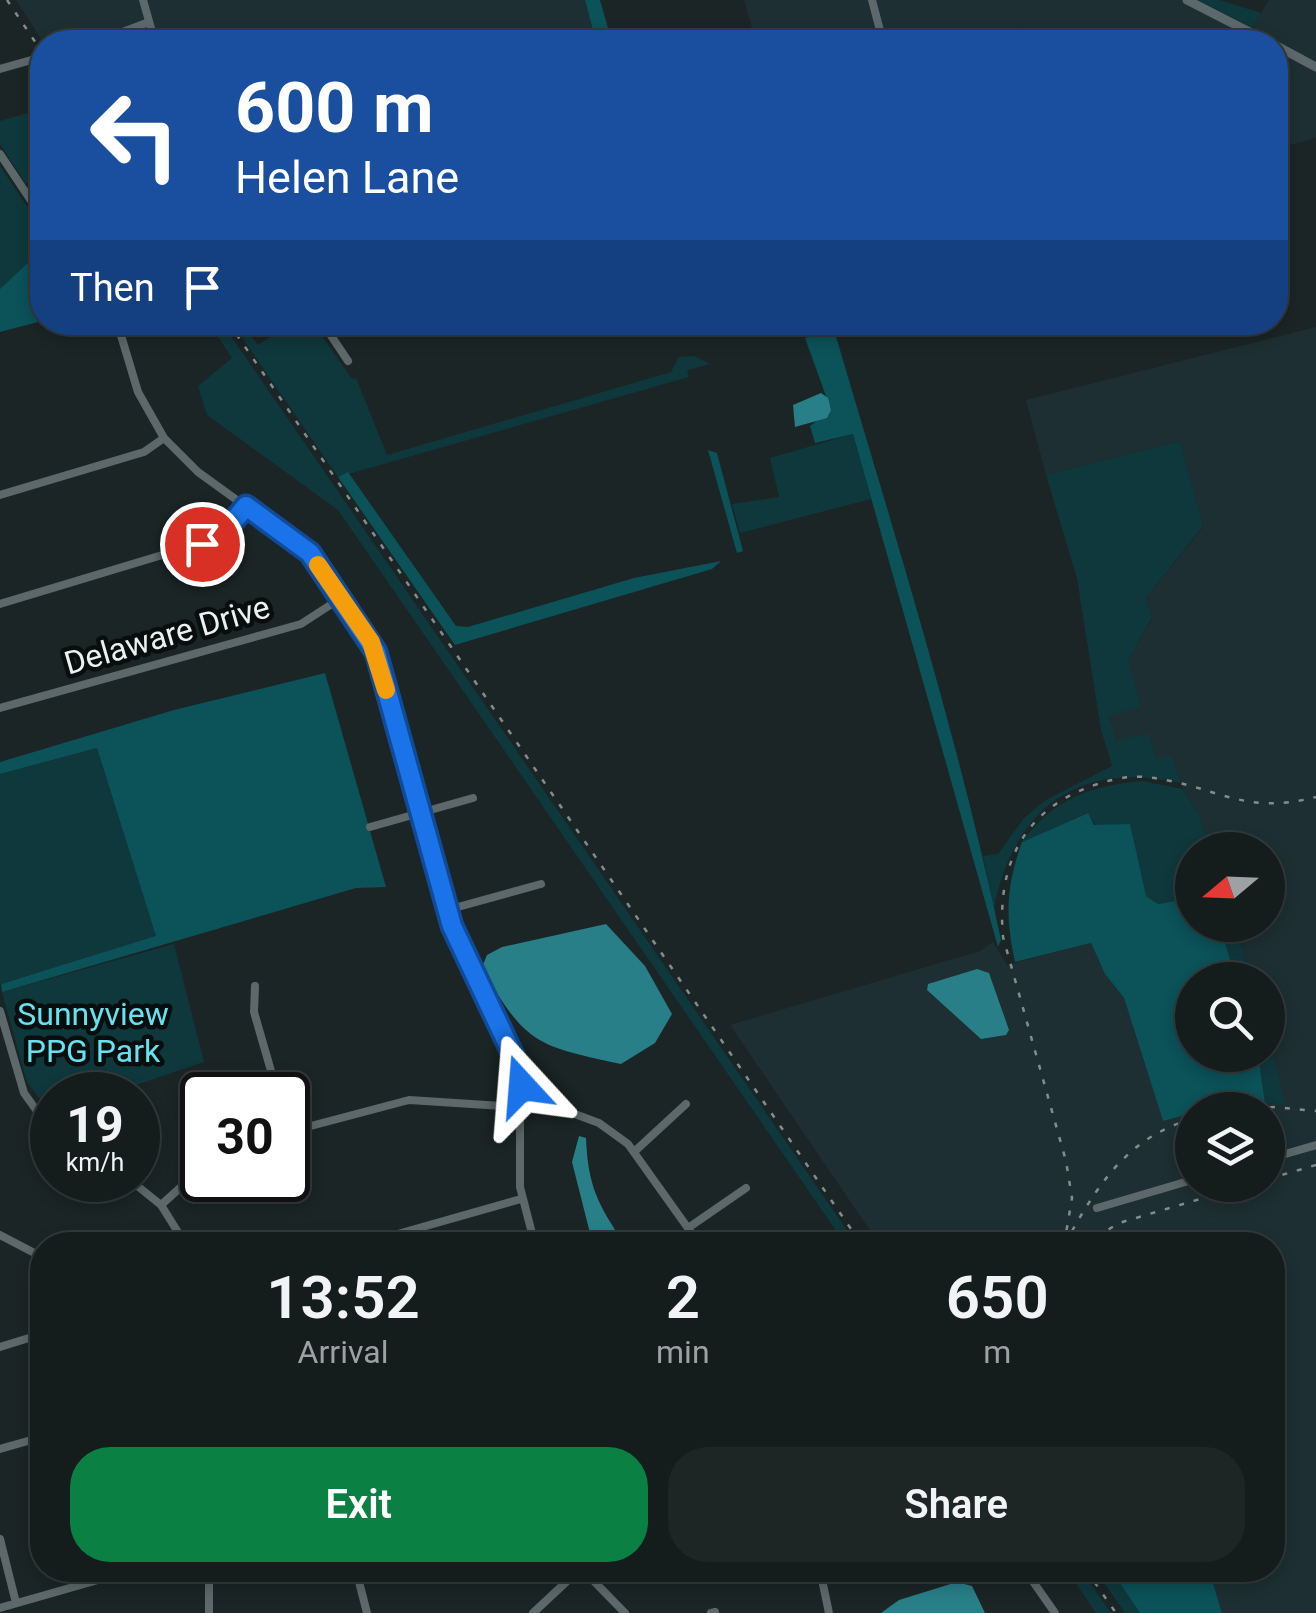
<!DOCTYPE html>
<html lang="en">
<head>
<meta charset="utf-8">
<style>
	:root { --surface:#141c1c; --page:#1d2525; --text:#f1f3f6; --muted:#9da1a3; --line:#333a3b; --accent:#0b8043 }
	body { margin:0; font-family:Roboto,sans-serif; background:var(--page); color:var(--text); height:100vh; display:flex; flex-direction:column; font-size:38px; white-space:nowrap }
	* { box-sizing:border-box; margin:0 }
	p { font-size:32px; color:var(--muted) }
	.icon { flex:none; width:55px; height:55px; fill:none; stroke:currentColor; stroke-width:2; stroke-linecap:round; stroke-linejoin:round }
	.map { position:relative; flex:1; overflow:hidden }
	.drawer { position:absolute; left:30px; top:1232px; width:1255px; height:350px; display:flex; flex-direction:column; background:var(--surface); border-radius:40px; box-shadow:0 5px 15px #0003,0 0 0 2px var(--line) }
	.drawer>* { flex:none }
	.banner { position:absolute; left:30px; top:30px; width:1258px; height:305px; border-radius:40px; box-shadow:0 5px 15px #0003,0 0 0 2px var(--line); background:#1a4fa0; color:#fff; overflow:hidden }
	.needle { width:65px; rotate:251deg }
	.buttons { position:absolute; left:1175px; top:832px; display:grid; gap:20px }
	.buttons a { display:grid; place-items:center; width:110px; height:110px; border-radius:50%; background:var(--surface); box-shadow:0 5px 15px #0003,0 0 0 2px var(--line); font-size:50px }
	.speed { position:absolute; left:30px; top:1072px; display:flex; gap:20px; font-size:50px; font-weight:700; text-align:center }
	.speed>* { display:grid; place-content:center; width:130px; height:130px; border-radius:50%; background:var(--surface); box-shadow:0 5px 15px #0003,0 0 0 2px var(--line); line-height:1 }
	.speed small { font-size:25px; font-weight:400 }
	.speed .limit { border:5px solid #111; border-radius:15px; background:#fff; color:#111 }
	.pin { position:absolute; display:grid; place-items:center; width:85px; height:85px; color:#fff; margin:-42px; border:5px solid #fff; border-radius:50%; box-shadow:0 2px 10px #0007 }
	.me { position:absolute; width:110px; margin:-55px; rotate:341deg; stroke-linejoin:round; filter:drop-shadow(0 0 8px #0008) }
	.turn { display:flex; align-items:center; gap:35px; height:210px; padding:0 40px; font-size:45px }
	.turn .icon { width:130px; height:130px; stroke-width:2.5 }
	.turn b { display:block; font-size:70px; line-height:85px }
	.then { display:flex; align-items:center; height:95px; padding:0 40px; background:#0003; gap:20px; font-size:38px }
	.eta { display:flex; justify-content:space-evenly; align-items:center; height:170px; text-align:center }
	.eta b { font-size:60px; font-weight:600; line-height:70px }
	.primary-button { display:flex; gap:20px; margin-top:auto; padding:20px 40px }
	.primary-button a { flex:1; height:115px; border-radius:40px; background:var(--accent); color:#fff; font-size:40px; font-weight:600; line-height:115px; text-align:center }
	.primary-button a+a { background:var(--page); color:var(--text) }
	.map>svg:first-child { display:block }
	.built { fill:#1d2f32 }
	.green { fill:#0f383c }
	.forest { fill:#0b5259 }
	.water { fill:#287f88 }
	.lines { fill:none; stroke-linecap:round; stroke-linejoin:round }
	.minor { stroke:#5c6869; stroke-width:8 }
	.tertiary { stroke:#5c6869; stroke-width:9 }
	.rail { stroke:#848d8d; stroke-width:2.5; stroke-dasharray:5 10; stroke-linecap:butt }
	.route-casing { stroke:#114b97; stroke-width:25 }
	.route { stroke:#1a73e8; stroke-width:18 }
	.slow { stroke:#f59e0b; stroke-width:18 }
	.labels { text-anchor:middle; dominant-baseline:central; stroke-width:9; stroke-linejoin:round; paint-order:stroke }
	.street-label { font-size:32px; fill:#eaf1f1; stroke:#090d0e }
	.park-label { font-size:32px; fill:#66e2ef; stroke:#090d0e }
</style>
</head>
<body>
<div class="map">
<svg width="1316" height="1613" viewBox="0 0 1316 1613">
	<rect width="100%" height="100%" fill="#1b2526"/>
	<path class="built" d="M16,0H585L596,42H43Z
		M744,0H1198L1252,28L1269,0H1316V138L1275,149V42H1024L1017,25L1018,42H756Z
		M1316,327V1613H1222L1209,1570H1272V1245H1117L1113,1234L1098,1245H880L730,1025L980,951L993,942L1007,965L1091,943L1105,974L1124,998L1163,1121L1192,1114V1185H1268V1110H1206L1238,1102L1285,1104L1268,1039V980H1251L1236,925H1268V850H1209L1199,814L1183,789L1172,756L1156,760L1115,741L1109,715L1128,660L1152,619L1146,598L1203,527L1180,441L1046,475L1026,400Z"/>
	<path class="green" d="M1198,0H1220L1261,13L1252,28Z
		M42,109V173L26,184L0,144V121Z
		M0,166L42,229V262L36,255L0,289Z
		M209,323H222L857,1245H846L338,510L207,415L198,386L232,358Z
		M232,323H242L258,345L288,326L286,323H313L352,379L356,378L387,455L671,372L679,357L694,356L710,364L687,370L689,377L338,477Z
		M853,434L871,499L740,533L732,504L779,497L770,458Z
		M1180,441L1203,526L1146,598L1152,618L1128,660L1141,706L1109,716L1116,741L1148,733L1156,759L1172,755L1181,783C1079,760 1013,808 994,909L983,856L998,854L1024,818L1046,800L1112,766L1101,730L1077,578L1046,475Z
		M97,748L157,937L0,984V774Z
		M1142,781L1183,789L1199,814L1209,850H1192V898L1158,904L1146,896L1087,813L1022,842C1054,799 1089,786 1142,781Z
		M1220,925H1236L1251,980H1236Z
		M174,944L204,1062L106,1095H52L51,1113L27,1082L2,992Z
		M1268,1039L1286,1105L1265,1103L1258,1055H1268Z
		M1067,1570H1081L1111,1613H1096Z
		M1095,1570H1111L1140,1613H1125Z"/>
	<path class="forest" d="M585,0H600L612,42H596Z
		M36,255L42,262V321L0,332V289Z
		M822,323H832C892,527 957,731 1001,940L998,947L853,434L815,443L810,426L831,410L805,338L825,332Z
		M708,450L717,453L743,551L737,553Z
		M348,472L456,626L468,627L634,578L721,561L712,569L455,645L338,477Z
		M325,673L386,887L356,888L2,992L1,984L156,936L97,748L0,774V762L174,710Z
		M1088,813L1094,825L1130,824L1146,896L1158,904L1192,898V925H1220L1236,980H1192V1055H1258L1265,1103L1238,1102L1163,1121L1124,998L1105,974L1091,943L1015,962C1005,916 1006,887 1022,842Z
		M1111,1570H1209L1222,1613H1140Z"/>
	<path class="water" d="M821,393L828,398L831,410L827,418L795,427L793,405Z
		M606,924L645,966L672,1014L655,1043L621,1064C538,1046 525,1045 482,967L487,955L502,947Z
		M977,969L989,973L1009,1030L1006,1035L981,1039L927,990L928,984Z
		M579,1136L586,1138C588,1187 598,1204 625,1245H593L572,1162Z
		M957,1582L972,1586L985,1613H881L899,1600Z"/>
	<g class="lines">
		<path class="minor" d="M143,0L155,42
			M872,0L883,42
			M96,42L149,22
			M0,69L42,57
			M0,154L42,217
			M117,322L138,392L164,438L198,472L310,553L376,652L452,926L520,1071V1187L535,1245
			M322,322L348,361
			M0,495L144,452L164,438
			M0,604L212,540L231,526L247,506
			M0,708L301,624L341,598
			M370,827L473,798
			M447,910L541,884
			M255,986L254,1012L278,1095
			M0,1011L24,1093L52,1132
			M288,1132L409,1100L564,1110L599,1123L628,1144L700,1245
			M634,1152L686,1104
			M1268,1159L1316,1145
			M130,1180L161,1205L186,1245
			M161,1205L202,1168
			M1097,1208L1192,1180
			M688,1228L746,1188
			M0,1235L42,1257
			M359,1245L521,1199
			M0,1347L42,1334
			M0,1449L42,1437
			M0,1539L16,1603
			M209,1570V1613
			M233,1570L277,1574L310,1570
			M356,1570L367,1613
			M583,1570L625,1613
			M820,1570L829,1613
			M1025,1570L1055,1613
			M0,1608L133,1570
			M533,1613L579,1570
			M711,1613L715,1612"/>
		<path class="tertiary" d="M1187,0L1269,42
			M1275,45L1316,67"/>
		<path class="rail" d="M7,0L42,52
			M228,322L862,1245
			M1225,1110L1275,1107L1316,1111
			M1268,1179L1316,1165
			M1072,1231C1102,1178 1132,1136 1192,1119
			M1064,1245L1072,1198L1066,1161L1003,937C997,870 1020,815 1084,789C1101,782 1126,775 1144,777C1213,783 1240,817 1316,797
			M1083,1245L1119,1223L1247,1185
			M1086,1570L1116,1613"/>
	</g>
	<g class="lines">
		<g class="route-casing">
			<path id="route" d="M202,544L222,535L246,506L310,553L376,652L452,926L513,1055L522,1086"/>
		</g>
		<use href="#route" class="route"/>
		<path class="slow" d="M318,565L371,642L386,690"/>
	</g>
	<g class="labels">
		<g class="street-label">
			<text transform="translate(167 635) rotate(-16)">Delaware Drive</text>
		</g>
		<g class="park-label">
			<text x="93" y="1014">Sunnyview<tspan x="93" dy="37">PPG Park</tspan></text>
		</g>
	</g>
</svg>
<div class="buttons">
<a><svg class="needle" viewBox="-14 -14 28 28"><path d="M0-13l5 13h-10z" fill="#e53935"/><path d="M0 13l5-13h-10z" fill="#9da1a3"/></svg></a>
<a><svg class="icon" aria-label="search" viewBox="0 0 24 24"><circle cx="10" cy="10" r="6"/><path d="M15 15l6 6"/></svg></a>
<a><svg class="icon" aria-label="layers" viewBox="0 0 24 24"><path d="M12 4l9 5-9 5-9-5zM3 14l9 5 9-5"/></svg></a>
</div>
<div class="speed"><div>19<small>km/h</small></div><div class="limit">30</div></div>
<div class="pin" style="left:202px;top:544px;background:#d93025"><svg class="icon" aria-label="arrive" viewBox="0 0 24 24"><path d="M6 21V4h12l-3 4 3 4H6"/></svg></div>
<svg class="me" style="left:522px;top:1086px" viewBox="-20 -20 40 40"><path d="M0-17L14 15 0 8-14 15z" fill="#1a73e8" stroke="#fff" stroke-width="4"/></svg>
<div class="banner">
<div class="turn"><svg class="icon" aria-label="left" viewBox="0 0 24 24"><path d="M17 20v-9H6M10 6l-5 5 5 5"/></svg><div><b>600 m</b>Helen Lane</div></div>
<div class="then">Then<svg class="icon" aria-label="arrive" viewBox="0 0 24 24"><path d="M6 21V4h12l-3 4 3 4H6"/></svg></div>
</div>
<section class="drawer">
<div class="eta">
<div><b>13:52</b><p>Arrival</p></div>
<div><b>2</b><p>min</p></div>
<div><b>650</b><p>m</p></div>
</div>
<div class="primary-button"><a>Exit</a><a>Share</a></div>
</section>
</div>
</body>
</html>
